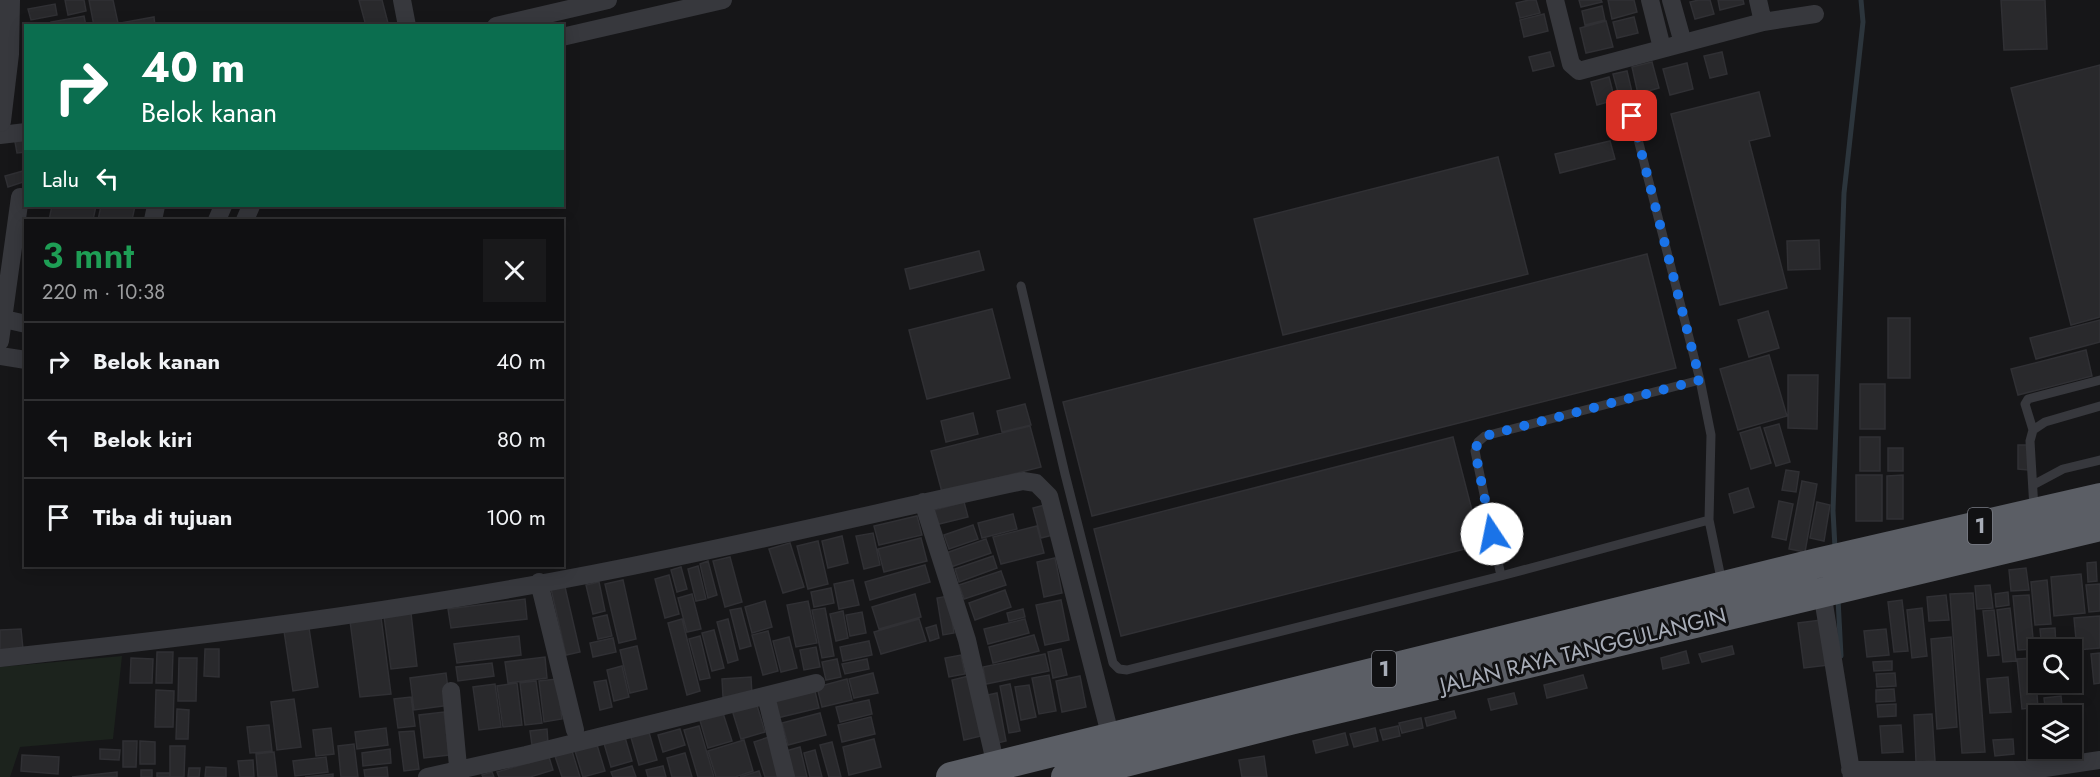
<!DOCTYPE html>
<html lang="id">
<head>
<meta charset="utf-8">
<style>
	:root { --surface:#101012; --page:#19191b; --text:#f1f3f6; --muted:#9c9d9f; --line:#303032 }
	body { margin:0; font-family:Jost,sans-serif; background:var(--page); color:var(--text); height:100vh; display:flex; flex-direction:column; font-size:22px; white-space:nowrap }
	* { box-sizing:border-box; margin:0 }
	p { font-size:20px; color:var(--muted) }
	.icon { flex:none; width:33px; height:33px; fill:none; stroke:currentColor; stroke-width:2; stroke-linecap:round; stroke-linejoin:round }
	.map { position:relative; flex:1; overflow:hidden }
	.side { position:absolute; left:24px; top:219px; width:540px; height:348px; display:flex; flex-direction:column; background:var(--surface); border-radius:0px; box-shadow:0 3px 15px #0003,0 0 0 2px var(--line) }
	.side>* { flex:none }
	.hud { position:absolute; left:24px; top:24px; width:540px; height:183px; border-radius:0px; box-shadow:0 3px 15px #0003,0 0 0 2px var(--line); background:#0b6e4f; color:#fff; overflow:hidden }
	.fabs { position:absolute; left:2028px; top:639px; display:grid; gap:12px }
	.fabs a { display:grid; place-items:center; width:54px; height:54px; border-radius:0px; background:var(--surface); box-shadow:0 3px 15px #0003,0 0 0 2px var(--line); font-size:30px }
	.pin { position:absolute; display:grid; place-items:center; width:51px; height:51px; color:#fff; margin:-26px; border-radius:12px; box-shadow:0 3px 9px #0006 }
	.me { position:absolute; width:66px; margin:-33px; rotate:349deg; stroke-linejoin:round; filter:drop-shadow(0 0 4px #0008) }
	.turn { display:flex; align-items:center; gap:21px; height:126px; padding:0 18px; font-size:27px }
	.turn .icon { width:78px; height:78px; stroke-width:2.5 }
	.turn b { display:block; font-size:42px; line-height:51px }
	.then { display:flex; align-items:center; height:57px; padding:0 18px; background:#0003; gap:12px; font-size:22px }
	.round { display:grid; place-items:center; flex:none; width:63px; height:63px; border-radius:0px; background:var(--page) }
	.headline { display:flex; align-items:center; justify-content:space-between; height:102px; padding:0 18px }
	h1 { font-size:36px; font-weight:600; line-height:45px; color:#1e9e55 }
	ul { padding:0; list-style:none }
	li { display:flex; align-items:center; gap:18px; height:78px; padding:0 18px; border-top:2px solid var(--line) }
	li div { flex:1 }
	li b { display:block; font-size:22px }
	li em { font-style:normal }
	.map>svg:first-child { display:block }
	.green { fill:#1c231d }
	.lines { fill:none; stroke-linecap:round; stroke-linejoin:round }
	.stream { stroke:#2c353c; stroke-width:5 }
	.building { fill:#29292c; stroke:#303034; stroke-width:1.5 }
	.service { stroke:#37383d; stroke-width:9 }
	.minor { stroke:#37383d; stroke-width:18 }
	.tertiary { stroke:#37383d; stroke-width:22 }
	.trunk { stroke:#5b5e65; stroke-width:30 }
	.route { stroke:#1a73e8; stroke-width:10; stroke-dasharray:0 18 }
	.labels { text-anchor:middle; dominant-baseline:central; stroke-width:6; stroke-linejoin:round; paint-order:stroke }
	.shield { fill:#111113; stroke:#7b7e86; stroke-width:1.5 }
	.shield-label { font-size:21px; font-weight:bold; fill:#a8adb8 }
	.street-label { font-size:22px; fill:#a8adb8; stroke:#111113 }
</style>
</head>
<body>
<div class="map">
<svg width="2100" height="777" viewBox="0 0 2100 777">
	<rect width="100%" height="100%" fill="#161618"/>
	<path class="green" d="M122,656L113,739L20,747L10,777H0V667Z"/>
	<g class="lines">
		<path class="stream" d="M1835,548L1833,511L1844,193L1863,22L1861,0
			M1838,599L1841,656"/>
	</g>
	<path class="building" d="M65,0H84L86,11L68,15Z
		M89,0H113L118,23L94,26Z
		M359,0H382L388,23L366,26Z
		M1529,0H1536L1540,13L1520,18L1516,3Z
		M1579,0H1601L1602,2L1581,7Z
		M1608,0H1634L1637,12L1612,19Z
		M1699,0H1710L1714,14L1695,19L1690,2Z
		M1718,0H1743L1744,4L1720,10Z
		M2001,0H2045L2047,49L2004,50Z
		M55,4L57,15L31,20L28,9Z
		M1602,6L1605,20L1585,25L1582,11Z
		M1544,14L1548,31L1524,37L1520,20Z
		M84,16L86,26H52L51,22Z
		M154,17L155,26H121L120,23Z
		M1634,17L1638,33L1617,38L1613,22Z
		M1606,21L1613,47L1586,53L1580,28Z
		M1550,52L1554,66L1533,71L1529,57Z
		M1722,52L1727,74L1710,78L1704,56Z
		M1652,62L1659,88L1638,94L1632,67Z
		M1687,63L1693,89L1670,95L1663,69Z
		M2100,65V317L2071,325L2011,88Z
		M1627,71L1632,92L1619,96L1613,74Z
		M1609,77L1615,100L1597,105L1591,82Z
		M1759,92L1770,136L1749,141L1787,288L1720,305L1671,114Z
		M26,134V152L17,153L14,136Z
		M1610,141L1615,159L1560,173L1555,154Z
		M1498,157L1528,274L1283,335L1254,219Z
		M23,171L26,181L8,187L5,176Z
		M52,206H96L93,220H49Z
		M101,206H135L132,220H98Z
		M1819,240L1820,269L1788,270L1787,241Z
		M979,251L984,270L910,289L905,269Z
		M1647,254L1676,368L1092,516L1063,402Z
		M992,309L1010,378L927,399L909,330Z
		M1768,311L1779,348L1749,357L1738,320Z
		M1888,318H1910V378H1888Z
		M2100,320V342L2036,359L2030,338Z
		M2086,350L2092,376L2018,395L2011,369Z
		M1769,355L1787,416L1738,430L1720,369Z
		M1788,375H1818L1817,429L1788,428Z
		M1860,384H1885V429H1860Z
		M1025,404L1031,425L1002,432L997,411Z
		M973,413L978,434L946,442L941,421Z
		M1779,424L1790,462L1776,466L1764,428Z
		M1030,426L1041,467L942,492L931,451Z
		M1760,427L1771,463L1751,469L1740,433Z
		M1453,437L1481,545L1121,636L1094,529Z
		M1860,437H1880V471H1860Z
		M2018,445H2028V470L2018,469Z
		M1888,448H1903V471H1888Z
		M1786,470L1799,472L1796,492L1782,490Z
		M1856,475H1882V521H1856Z
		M1903,475V519H1887V476Z
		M1802,481L1817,484L1805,552L1789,549Z
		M1748,488L1754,507L1734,513L1729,494Z
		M1779,501L1793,504L1786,540L1772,537Z
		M964,502L968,517L935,525L931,511Z
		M1817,502L1830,505L1824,541L1810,538Z
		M1045,505L1053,535L1041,538L1033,508Z
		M1013,514L1017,529L982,538L978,523Z
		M917,516L922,535L879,545L874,526Z
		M973,525L978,539L949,549L944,535Z
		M1037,526L1044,553L1001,564L993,537Z
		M873,533L880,565L864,569L856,536Z
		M842,536L848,563L828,568L822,541Z
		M921,538L927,561L884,572L878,549Z
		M986,539L991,553L951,567L946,553Z
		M818,541L828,584L808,589L797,546Z
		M790,543L804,587L783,593L769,549Z
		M993,556L997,568L959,582L955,569Z
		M730,557L742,602L725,607L713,561Z
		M1055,558L1062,593L1044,597L1037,562Z
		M708,561L717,595L708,598L700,564Z
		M2096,562L2097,581L2088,582L2087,563Z
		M925,565L930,582L870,600L865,582Z
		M698,566L706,599L696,601L688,569Z
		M681,567L687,589L677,592L671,570Z
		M2026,568L2029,590L2011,591L2009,570Z
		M1001,571L1006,585L964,599L959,585Z
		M2081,574L2085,613L2054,616L2051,577Z
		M669,575L679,614L665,618L655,579Z
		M623,580L636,639L619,643L605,584Z
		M853,580L859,605L839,609L834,584Z
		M2047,580L2051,624L2035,625L2031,582Z
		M599,582L605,611L593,614L586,585Z
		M2100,584V611L2089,612L2086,585Z
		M1990,585L1993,608L1977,609L1975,586Z
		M565,587L580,652L566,655L551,589Z
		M831,588L834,603L814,607L811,592Z
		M1005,590L1011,607L975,620L969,603Z
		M2008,592L2009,605L1996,607L1995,594Z
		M1973,593L1985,752L1962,753L1950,594Z
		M692,594L701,629L687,632L678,598Z
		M915,594L921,617L879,629L872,607Z
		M1946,595L1949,620L1929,621L1927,597Z
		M2029,595L2034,649L2018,650L2013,596Z
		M948,596L954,633L943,635L937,598Z
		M525,599L527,619L451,628L448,609Z
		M1061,600L1069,640L1045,645L1036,605Z
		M1902,600L1908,651L1894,652L1888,602Z
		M765,601L772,627L752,633L745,607Z
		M808,601L817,643L796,647L787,605Z
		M741,608L751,646L740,649L730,610Z
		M825,608L834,656L822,658L812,610Z
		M1922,608L1927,656L1912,658L1907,610Z
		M2010,608L2016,661L2003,662L1997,610Z
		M1023,609L1025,617L1009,621L1007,613Z
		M1994,610L1999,655L1988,656L1983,611Z
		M843,611L848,638L836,641L830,614Z
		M862,612L866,633L850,636L846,615Z
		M411,613L417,666L391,669L384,616Z
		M607,615L612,636L598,639L593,618Z
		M2100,616V648L2077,650L2074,618Z
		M381,617L391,694L360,697L350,621Z
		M682,619L700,691L687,695L668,623Z
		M728,619L738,660L728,663L717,622Z
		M919,619L926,641L881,654L874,632Z
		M1025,619L1029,633L988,644L984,629Z
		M1821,620L1828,665L1804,668L1798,623Z
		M936,625L939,638L930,641L926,628Z
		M309,628L318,687L293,691L284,631Z
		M2055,628L2056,648L2042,650L2040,629Z
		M21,629L23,649L0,651V630Z
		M1886,629L1889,655L1867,657L1864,631Z
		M714,630L724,668L712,671L702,633Z
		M768,631L778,671L763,675L752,635Z
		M1034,635L1039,651L993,663L989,647Z
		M519,636L521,655L457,663L454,644Z
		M700,636L710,678L700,680L689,639Z
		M789,637L797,668L781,672L773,641Z
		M1951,637L1957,727L1937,729L1931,639Z
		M613,638L616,652L593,657L590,643Z
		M869,641L872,655L843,661L840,647Z
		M637,646L647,689L630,693L620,650Z
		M1732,646L1734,654L1702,662L1699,654Z
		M816,647L820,667L804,670L800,650Z
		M205,649H219V677L204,676Z
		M1061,649L1067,675L1053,678L1048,652Z
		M1686,651L1689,663L1663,669L1661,658Z
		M157,652H173L172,683H156Z
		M2100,653V683L2094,684L2091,654Z
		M1045,654L1049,671L986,684L983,667Z
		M961,655L965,674L949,677L945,658Z
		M545,657L547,678L508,683L505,662Z
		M131,658L153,659L152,683H130Z
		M179,658H197L196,701H178Z
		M2034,658L2038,707L2022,709L2017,659Z
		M837,659L841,677L826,680L822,662Z
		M867,659L869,669L845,674L842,664Z
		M1892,661V670L1874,671L1873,662Z
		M492,663L494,676L458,681L456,667Z
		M622,666L629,697L614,701L607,670Z
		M446,673L450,705L414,710L410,678Z
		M873,673L878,693L854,698L849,679Z
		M1895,673L1896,686L1877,687L1876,674Z
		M1049,675L1056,711L1039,714L1032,678Z
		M1583,675L1587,688L1547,698L1544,685Z
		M969,676L981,736L964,740L952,680Z
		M1080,676L1086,707L1062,712L1056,681Z
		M751,677L752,695L723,697L722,679Z
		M2008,677L2011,712L1990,713L1987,679Z
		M557,679L562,719L544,722L539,681Z
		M847,679L852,700L822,707L817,687Z
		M606,680L612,707L600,710L594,682Z
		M536,681L542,723L525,725L520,683Z
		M2042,682H2060L2061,693L2043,694Z
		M517,683L522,725L503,727L497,686Z
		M495,684L501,727L479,730L473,687Z
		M1010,684L1020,731L1009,733L1000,686Z
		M1029,685L1036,717L1021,720L1015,687Z
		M814,687L819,708L777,718L772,697Z
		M1894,689L1895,701L1876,702V690Z
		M156,690L174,691L173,727H155Z
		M997,693L1006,741L993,744L983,696Z
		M1514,693L1517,704L1491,710L1488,699Z
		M2061,696L2063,716H2046L2044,698Z
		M411,697L415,726L398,728L394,699Z
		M294,699L301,747L277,750L271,702Z
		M869,700L872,714L840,722L836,707Z
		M756,702L765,732L741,739L732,710Z
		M1896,704V716L1878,717L1877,705Z
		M177,709L189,710L188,739H176Z
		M722,710L732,741L708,748L699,717Z
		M1454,711L1456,718L1427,726L1425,718Z
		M444,712L449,755L424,758L419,715Z
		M820,713L826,735L788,745L782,723Z
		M1932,714L1935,761L1916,762L1914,715Z
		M871,717L875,734L842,742L838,725Z
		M1421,718L1423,728L1402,733L1399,723Z
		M269,725L272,751L250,753L247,727Z
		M1901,725L1903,752L1882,753L1880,726Z
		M699,726L714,777H698L684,730Z
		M1398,726L1400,736L1383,740L1380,730Z
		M331,728L334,754L316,756L313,730Z
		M386,728L388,745L357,749L355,732Z
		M1375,728L1378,741L1354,747L1350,734Z
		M547,729L548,743L532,745L530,731Z
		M648,729L657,760L639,765L630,734Z
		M680,729L685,745L663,752L658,735Z
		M414,731L419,769L404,771L399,732Z
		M1345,733L1348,745L1316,753L1313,741Z
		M624,734L632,761L611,767L603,740Z
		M769,737L781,777H765L754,742Z
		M874,739L881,767L849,775L843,747Z
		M2013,739L2014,754L1995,756L1993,740Z
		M744,740L753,771L735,777H716L708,751Z
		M123,741H137L136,767H123Z
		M140,741L155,742V764H140Z
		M832,742L841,777H829L820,745Z
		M354,744L358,777H341L338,746Z
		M597,745L605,771L583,777L575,751Z
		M170,746H185L184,777H170Z
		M800,747L807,777H793L786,751Z
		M2049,748H2068L2069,757L2050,759Z
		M100,749L120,750L119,760L100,759Z
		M390,749L391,763L363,766L362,753Z
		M815,750L822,777H810L804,753Z
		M572,751L580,777H562L555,756Z
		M274,752L277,777H258L256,754Z
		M685,753L692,777H672L667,758Z
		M22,755L59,757L58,774L21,771Z
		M1264,756L1267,777H1242L1239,760Z
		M326,757L328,772L295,776L293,761Z
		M549,757L553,770L530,777H499L497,772Z
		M253,760L254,777H240L238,761Z
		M632,766L636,777H613L611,772Z
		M663,766L666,777H648L646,770Z
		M206,767L226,768V777H205Z
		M387,767L388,777H365L364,770Z
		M189,768H200L199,777H188Z
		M141,770H152V777H141Z
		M759,771L761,777H740Z
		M117,772V777H72Z
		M492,772L494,777H483L482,775Z
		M157,773H170V777H157Z
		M333,774V777H305Z"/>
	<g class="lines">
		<path class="service" d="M1632,116L1700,380L1711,435L1709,520L1722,583
			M1021,286L1065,474L1113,663L1119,669L1127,670L1501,576L1475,451L1478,442L1485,436L1700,380
			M2033,430L2025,404L2028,399L2100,380
			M2033,485L2063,469L2100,460
			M2034,509L2030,441L2033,430L2045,422L2100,406
			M1501,576L1709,520"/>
		<path class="minor" d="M402,0L407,26
			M1555,0L1571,64L1579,71L1763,22L1815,14
			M1650,0L1662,48
			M1671,0L1683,43
			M1758,0L1763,22
			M496,26L608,0
			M562,37L723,0
			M0,135L26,132
			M153,220L156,206
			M217,220L223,206
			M245,220L251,206
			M0,318L26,324
			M0,341L20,197
			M0,356L26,360
			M923,502L967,640L996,766
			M539,582L575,730
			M1822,592L1852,777
			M0,658C225,634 450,605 671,558C789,534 906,506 1023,481L1036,483L1049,496L1111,738
			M451,691L459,777
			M766,696L786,777
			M1850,770H2032L2100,760
			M427,777L526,755L816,683"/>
		<path class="tertiary" d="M0,121L8,54L9,0"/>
		<path class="trunk" d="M951,777L1817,563L2100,498
			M1066,777L1290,720L2100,526"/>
	</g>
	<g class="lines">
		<path class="route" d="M1492,534L1475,451L1478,442L1485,436L1700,380L1632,116"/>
	</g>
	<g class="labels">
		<g class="shield">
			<rect x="1968" y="508" width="24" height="36" rx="4.5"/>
			<rect x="1372" y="651" width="24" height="36" rx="4.5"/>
		</g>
		<g class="shield-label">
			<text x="1980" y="526">1</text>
			<text x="1384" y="669">1</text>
		</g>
		<g class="street-label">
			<text transform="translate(1583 650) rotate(-14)">JALAN RAYA TANGGULANGIN</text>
		</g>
	</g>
</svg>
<div class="fabs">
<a><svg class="icon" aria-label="search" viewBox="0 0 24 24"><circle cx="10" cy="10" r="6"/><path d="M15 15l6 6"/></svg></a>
<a><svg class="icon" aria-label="layers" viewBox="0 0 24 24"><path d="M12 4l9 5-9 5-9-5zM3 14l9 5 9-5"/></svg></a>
</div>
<div class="pin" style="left:1632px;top:116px;background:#d93025"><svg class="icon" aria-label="arrive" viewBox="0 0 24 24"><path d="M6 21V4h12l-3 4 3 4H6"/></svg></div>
<svg class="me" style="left:1492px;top:534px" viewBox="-20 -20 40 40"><circle r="19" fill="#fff"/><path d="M0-13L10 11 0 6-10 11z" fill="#1a73e8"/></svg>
<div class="hud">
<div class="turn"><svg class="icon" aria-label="right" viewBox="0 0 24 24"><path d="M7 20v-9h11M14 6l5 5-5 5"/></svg><div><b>40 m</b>Belok kanan</div></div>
<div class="then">Lalu<svg class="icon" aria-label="left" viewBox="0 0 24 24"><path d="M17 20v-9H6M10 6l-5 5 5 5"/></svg></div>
</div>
<section class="side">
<div class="headline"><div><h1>3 mnt</h1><p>220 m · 10:38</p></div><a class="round"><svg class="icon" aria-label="close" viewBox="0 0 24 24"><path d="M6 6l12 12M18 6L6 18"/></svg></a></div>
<ul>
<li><svg class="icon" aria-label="right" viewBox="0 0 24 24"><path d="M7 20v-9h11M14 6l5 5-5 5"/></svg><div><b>Belok kanan</b></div><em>40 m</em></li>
<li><svg class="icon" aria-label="left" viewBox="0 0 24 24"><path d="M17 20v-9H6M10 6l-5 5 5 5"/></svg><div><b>Belok kiri</b></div><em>80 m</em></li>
<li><svg class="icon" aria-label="arrive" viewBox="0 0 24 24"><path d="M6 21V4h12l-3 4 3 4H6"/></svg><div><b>Tiba di tujuan</b></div><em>100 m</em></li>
</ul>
</section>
</div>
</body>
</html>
